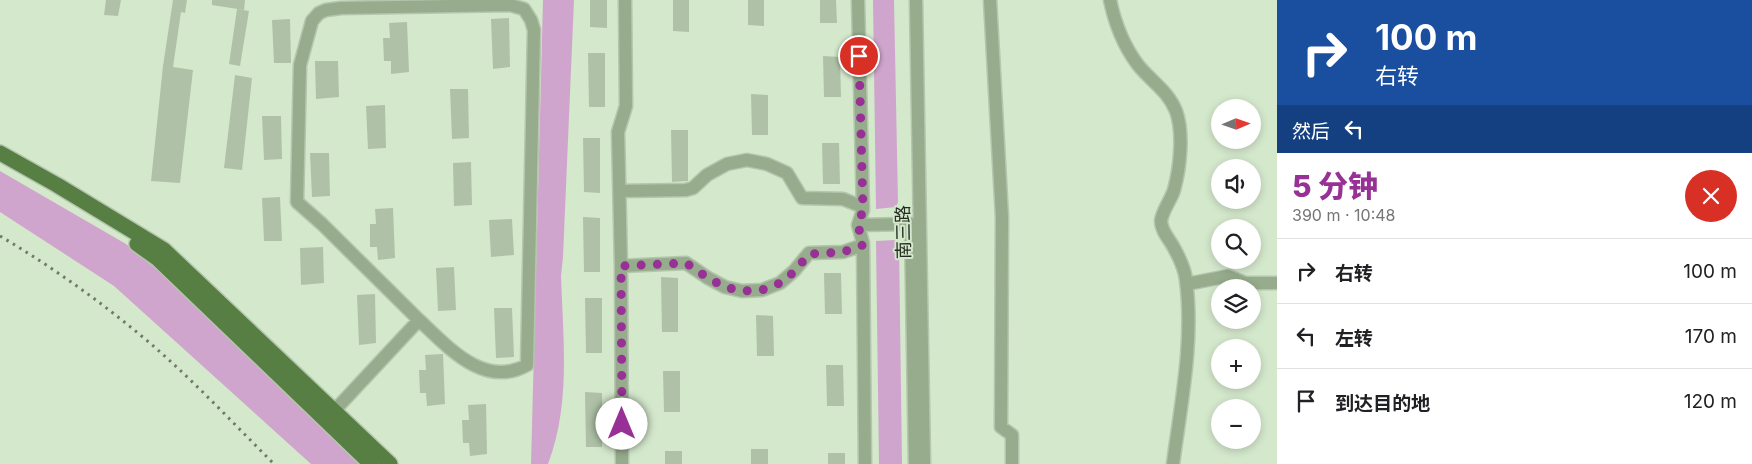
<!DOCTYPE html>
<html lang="zh">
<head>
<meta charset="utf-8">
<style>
	:root { --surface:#fff; --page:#f6f6f6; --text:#202124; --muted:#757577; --line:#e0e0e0; --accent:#973195 }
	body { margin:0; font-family:Inter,"Noto Sans SC",sans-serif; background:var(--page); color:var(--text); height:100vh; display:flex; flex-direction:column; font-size:19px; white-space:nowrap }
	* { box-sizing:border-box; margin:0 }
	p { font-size:16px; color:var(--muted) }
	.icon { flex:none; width:28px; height:28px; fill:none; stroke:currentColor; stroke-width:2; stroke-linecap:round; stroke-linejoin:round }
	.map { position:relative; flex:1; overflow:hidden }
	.panel { display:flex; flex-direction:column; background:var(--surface); width:475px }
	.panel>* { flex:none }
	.hud { background:#1a4fa0; color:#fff; overflow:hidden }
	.needle { width:32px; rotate:88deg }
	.tools { position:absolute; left:1211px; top:99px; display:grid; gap:10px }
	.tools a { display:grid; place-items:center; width:50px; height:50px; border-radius:50%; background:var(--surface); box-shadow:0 2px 8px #0003; font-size:25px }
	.pin { position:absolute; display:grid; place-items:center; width:42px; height:42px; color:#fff; margin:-21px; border:2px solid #fff; border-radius:50%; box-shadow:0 1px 5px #0007 }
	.me { position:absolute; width:55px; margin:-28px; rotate:0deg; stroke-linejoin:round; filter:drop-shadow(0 0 4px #0008) }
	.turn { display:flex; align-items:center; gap:18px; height:105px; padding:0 15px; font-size:22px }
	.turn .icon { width:65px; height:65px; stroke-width:2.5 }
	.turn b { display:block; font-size:35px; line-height:42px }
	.then { display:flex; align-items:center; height:48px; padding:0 15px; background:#0003; gap:10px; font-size:19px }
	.round { display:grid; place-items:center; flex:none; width:52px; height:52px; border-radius:26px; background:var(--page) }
	.summary { display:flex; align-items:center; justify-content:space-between; height:85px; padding:0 15px }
	h1 { font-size:30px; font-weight:800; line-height:38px; color:var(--accent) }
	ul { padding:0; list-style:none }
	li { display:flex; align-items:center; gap:15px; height:65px; padding:0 15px; border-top:1px solid var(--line) }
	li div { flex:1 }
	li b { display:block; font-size:19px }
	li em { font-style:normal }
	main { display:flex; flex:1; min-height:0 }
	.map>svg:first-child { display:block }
	.green { fill:#d0a5cd }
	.building { fill:#afc2a7 }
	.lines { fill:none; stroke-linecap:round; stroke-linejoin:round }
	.minor-casing { stroke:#b4c6ad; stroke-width:15 }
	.major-casing { stroke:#b4c6ad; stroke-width:18 }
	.minor { stroke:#96ac8c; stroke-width:12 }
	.major { stroke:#577f43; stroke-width:15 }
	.rail { stroke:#6f7b6a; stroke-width:3; stroke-dasharray:2.5 5; stroke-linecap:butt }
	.route { stroke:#973195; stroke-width:9; stroke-dasharray:0 16.2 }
	.labels { text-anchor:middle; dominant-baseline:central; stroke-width:4; stroke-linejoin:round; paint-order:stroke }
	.street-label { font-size:18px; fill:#242b21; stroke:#d4e8cc }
</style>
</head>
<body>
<main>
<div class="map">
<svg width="1277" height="464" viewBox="0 0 1277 464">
	<rect width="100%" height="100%" fill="#d4e8cc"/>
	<path class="green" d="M543,0H574L563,257L561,276C563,338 571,404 548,464H531Z
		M873,0H894L898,202L896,207L876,209Z
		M0,171L126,244L198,302L362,464H311L114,286L0,212Z
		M895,240L899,244L902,464H879L876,241Z"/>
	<path class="building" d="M106,0H121L118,16L104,15Z
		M173,0H187L185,13L181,12L173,67L193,70L180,183L151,181L163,66Z
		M212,0H245L244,10L212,5Z
		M590,0H607V28L590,27Z
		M673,0H689V32L673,31Z
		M748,0H764V26L748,25Z
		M820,0H836L837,23H820Z
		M237,9L249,11L240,66L229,64Z
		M509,18L510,67L493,69L491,19Z
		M290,19L291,63H274L272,20Z
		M407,22L409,72L391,74V61H384L383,38H390L389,23Z
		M588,53H605V107H589Z
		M823,56L840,57L841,97H824Z
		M315,61H338L339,97L316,99Z
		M235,75L252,78L242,170L224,168Z
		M450,89H468L469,138L452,139Z
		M751,94L768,95V135H752Z
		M385,105L386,148L368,149L366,106Z
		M262,116H281L282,159L264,160Z
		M671,130H688V181L672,182Z
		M583,138H600V193L584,192Z
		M822,143H839L840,184H823Z
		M310,153H329L330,196L312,197Z
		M471,162L472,205L454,206L453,163Z
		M280,197L282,241H264L262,198Z
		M393,208L395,258L378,260L377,247H370V224H376L375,209Z
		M583,217L600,218V272H584Z
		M512,219L514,255L491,257L489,220Z
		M323,247L324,283L301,285L300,248Z
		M454,267L456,310L438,311L436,268Z
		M824,273H841L842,314H825Z
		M661,277L678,278V332H662Z
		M375,294L376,343L359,345L357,295Z
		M585,298H602V353H586Z
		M494,308H512L514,357L496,358Z
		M756,315L773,316L774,356H757Z
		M443,354L445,404L427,406L426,393H420L419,370H426L425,355Z
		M826,365H843L844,406H827Z
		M663,371H680V412H664Z
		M585,392L602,393V447H586Z
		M486,404L487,454L470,456L469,443H463L462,420H469L468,405Z
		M751,449H768V464H751Z
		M665,451H682V464H665Z
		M828,453H845V464H828Z"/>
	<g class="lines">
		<g class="minor-casing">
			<path id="minor" d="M858,0L863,210L858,225L863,243L865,464
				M916,0L924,464
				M990,0L1002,217L1001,427L1012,435V464
				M1110,0C1115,24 1123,45 1138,65C1151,81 1168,91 1176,111C1184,133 1180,168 1174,190C1171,200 1162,211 1161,221C1161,231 1170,240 1174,248C1179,257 1185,270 1186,280C1194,341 1181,403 1173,464
				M620,191L686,190L693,188L707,175L727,164L747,160L767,164L787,173L802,198L843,199L863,207
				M858,225L911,224
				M911,227L915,464
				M621,266L686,263L708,278L725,287L742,291L762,290L780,283L794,271L809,253L843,252L863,245
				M1187,284L1228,276L1245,283H1277
				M335,410L419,320C448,347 484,389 527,365L534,30L531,20L524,9L510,5L341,8L326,10L319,13L312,21L300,65L297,202L322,224L419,320
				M622,464L621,266L618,132L626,106L625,0"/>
		</g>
		<g class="major-casing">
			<path id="major" d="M0,153L57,185L164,250L390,464
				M137,244L158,259L371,464"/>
		</g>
		<use href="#minor" class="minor"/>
		<use href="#major" class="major"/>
		<path class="rail" d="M0,236C54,268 104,304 151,344C195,382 234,424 274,464"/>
	</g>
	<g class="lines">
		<path class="route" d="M622,424L621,266L686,263L708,278L725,287L742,291L762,290L780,283L794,272L809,254L843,252L863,245L858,225L863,210L859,56"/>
	</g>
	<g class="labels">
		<g class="street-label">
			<text transform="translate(903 232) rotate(-91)">南三路</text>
		</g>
	</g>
</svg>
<div class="tools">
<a><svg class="needle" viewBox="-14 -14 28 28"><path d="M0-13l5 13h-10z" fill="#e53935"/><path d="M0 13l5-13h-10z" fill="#757577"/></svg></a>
<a><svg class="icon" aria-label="sound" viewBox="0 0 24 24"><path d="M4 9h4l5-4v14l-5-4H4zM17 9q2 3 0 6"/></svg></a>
<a><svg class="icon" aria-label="search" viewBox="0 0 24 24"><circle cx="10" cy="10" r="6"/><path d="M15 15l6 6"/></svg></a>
<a><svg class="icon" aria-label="layers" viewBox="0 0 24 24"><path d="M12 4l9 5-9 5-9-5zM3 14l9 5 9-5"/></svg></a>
<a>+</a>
<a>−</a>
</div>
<div class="pin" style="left:859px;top:56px;background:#d93025"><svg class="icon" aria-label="arrive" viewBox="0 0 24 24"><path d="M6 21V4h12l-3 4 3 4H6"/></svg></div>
<svg class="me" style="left:622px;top:424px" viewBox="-20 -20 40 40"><circle r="19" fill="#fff"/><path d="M0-13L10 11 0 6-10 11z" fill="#973195"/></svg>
</div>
<section class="panel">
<div class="hud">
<div class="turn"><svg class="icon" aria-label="right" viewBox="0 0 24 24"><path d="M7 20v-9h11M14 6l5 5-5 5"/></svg><div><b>100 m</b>右转</div></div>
<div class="then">然后<svg class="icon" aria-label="left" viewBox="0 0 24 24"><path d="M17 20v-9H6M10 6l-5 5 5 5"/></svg></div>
</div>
<div class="summary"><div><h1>5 分钟</h1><p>390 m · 10:48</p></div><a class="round" style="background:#d93025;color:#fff"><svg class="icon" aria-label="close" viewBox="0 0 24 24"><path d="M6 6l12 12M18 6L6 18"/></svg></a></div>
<ul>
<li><svg class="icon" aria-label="right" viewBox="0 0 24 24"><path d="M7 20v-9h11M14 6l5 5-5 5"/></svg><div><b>右转</b></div><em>100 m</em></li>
<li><svg class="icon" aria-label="left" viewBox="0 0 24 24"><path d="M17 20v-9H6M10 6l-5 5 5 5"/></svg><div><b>左转</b></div><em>170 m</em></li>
<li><svg class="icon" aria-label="arrive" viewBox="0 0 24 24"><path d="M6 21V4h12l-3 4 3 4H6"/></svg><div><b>到达目的地</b></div><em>120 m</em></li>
</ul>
</section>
</main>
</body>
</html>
